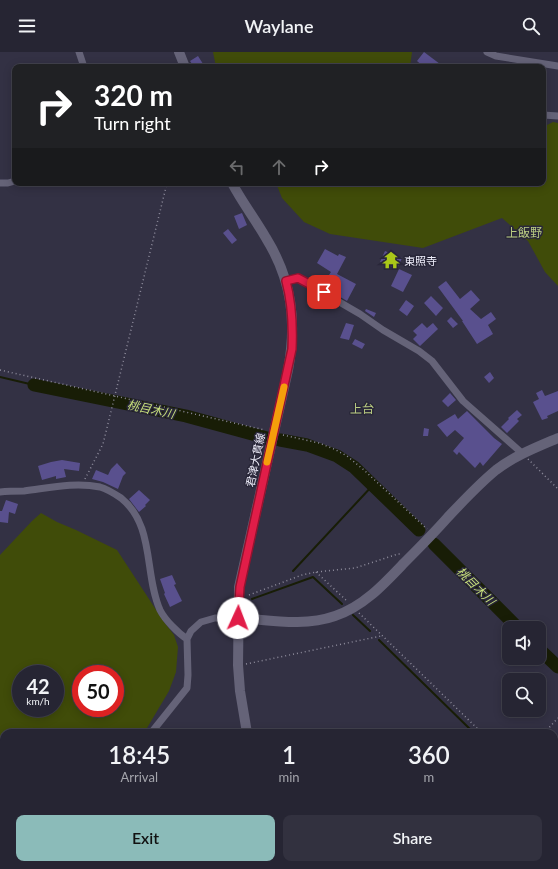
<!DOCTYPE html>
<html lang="en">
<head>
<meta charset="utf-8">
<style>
	:root { --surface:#262533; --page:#32313f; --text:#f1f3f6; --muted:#a4a5ac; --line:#42424e; --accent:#8bbbb9 }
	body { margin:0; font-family:Lato,"Noto Sans JP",sans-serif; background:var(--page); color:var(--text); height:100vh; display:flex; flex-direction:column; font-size:15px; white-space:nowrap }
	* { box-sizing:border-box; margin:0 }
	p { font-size:13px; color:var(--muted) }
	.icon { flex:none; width:22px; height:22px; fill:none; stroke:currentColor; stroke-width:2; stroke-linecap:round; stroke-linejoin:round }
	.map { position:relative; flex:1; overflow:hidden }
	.drawer { position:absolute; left:0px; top:677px; width:558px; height:140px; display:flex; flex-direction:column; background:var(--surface); border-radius:12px 12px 0 0; box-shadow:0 2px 10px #0003,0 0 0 1px var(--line) }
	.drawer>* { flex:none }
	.top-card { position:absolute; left:12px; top:12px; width:534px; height:122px; border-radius:8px; box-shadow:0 2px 10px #0003,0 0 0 1px var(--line); background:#202124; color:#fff; overflow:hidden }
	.tools { position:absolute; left:502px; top:569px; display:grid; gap:8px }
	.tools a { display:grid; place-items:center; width:44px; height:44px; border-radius:8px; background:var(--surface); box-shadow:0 2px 10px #0003,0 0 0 1px var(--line); font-size:20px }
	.speed { position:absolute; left:12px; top:613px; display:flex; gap:8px; font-size:20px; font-weight:700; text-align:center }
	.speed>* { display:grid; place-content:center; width:52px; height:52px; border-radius:50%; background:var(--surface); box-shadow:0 2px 10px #0003,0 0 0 1px var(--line); line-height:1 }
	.speed small { font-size:10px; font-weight:400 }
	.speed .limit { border:6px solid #d22; background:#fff; color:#111 }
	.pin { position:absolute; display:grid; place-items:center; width:34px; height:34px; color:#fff; margin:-17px; border-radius:8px; box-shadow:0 2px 6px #0006 }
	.me { position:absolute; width:44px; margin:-22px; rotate:2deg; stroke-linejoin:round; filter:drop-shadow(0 0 3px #0008) }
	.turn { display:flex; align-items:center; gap:14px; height:84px; padding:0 16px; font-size:18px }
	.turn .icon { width:52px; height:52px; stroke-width:2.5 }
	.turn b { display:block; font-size:28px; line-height:34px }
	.lanes { display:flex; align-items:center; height:38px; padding:0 16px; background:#0003; justify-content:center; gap:20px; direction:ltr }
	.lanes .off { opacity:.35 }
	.eta { display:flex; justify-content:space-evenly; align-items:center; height:68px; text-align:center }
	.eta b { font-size:24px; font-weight:600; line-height:28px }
	.primary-button { display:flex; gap:8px; margin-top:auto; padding:8px 16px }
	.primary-button a { flex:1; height:46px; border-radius:8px; background:var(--accent); color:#111; font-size:16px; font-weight:600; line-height:46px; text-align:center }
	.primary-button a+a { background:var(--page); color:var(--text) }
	header { display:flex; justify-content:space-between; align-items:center; height:52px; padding:0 16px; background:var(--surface); font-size:18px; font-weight:600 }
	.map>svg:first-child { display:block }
	.green { fill:#404c09; fill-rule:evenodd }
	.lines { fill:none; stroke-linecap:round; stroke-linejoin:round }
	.stream { stroke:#181d06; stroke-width:2 }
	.river { stroke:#181d06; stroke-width:13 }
	.building { fill:#59508e }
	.path { stroke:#8f8d9d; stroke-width:1.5; stroke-dasharray:1 3; stroke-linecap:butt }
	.street { stroke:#656378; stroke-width:7 }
	.secondary { stroke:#656378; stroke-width:10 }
	.route-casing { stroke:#92132f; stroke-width:10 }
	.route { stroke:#e11d48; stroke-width:7 }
	.slow { stroke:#f59e0b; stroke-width:7 }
	.labels { text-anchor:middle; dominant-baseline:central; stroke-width:3; stroke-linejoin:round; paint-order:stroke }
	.poi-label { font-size:11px; fill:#eeedfa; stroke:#292739; text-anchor:start }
	.street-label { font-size:11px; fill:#eeedfa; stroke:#292739 }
	.neighbourhood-label { font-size:12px; fill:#bacc82; stroke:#292739 }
	.water-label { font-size:12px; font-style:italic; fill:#c7df7b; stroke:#292739 }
</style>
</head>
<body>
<header><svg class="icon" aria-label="menu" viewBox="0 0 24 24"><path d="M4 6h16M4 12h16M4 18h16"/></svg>Waylane<svg class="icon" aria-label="search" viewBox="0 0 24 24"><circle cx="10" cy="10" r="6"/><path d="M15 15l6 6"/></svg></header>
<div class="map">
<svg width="558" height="817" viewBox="0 0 558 817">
	<rect width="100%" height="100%" fill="#333144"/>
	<path class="green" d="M213,0H412L410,15H216Z
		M553,70L558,71V234L545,220L528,189L502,166L423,196L330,182L304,170L282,146L276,131H543V75Z
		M41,461L57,470L76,478L117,498L164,570L174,583L178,595L176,620L169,639L144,681H4V794L0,791V503L32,469ZM21,622H55V656H21ZM81,622H115V656H81Z"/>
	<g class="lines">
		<path class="stream" d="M0,325L34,333
			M293,519L373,433
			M252,547L313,525L342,552
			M353,563L370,579
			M379,588L474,681
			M554,758L558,762"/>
		<path class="river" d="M34,333L186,364L267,386
			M280,388L307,393L337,404L354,415L419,478
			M434,492L518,576
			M539,597L558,615"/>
	</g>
	<path class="building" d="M424,0L444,15H424L417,9Z
		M198,4L205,15H194L190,9Z
		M242,161L247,173L239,177L234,164Z
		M228,177L237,188L232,192L223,181Z
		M325,197L338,204L339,202L346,205L337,222L356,232L347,249L335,242L340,234L327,226L331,220L317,211Z
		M385,199L402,206L397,217L380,210Z
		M399,217L412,223L403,240L391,234Z
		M446,229L460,247L471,238L480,248L470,257L481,267L491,260L496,267L488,273L493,282L477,292L462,269H463L438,235Z
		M431,244L443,256L436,264L424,251Z
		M406,248L414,254L407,264L399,258Z
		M366,257L376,261L374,265L365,259Z
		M451,265L458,272L453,276L447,269Z
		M346,271L354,273L349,288L340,286Z
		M422,271L427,276L433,271L438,277L420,294L413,287L417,283L413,279Z
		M355,287L365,292L362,297L352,292Z
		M490,320L494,326L489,331L484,325Z
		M542,338L545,344L558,339V359L547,364L548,366L542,368L533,350L539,347L536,341Z
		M450,341L456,348L448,355L442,349Z
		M517,358L522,363L517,367L519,369L507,381L501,375L509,367L508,366Z
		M467,359L494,386L502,392L483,414L480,410L475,416L459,400L457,403L453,399L464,386L455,378L447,385L437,373L455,362L458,367Z
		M424,376L429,377L428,384H423Z
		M62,408L80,411L79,419L64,417L66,425L56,427V424L42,428L38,414L51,410Z
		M117,411L126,421L123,424L118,437L103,430L92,427L96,418L108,423L111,417Z
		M139,438L150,448L145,453L146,454L139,460L129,447Z
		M6,448L18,452L15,462L9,460L8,471L0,470V459H2Z
		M172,523L176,532L174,533L182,549L170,555L164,542L165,541L160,527Z"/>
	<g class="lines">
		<path class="path" d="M0,318L265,378
			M283,383L319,391L334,397L347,404L364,418L427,477
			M528,407L558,437
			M85,427L103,392L167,131
			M316,520L348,550
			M249,543L302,523L316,520L355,516L398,502H400
			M359,561L482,681
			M246,612L381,584
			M544,681L558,666
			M554,749L558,753
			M554,792L558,791
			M432,817L451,813"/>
		<path class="street" d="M79,0L84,15
			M487,0L496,4L558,14
			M543,63L558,64
			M0,131H8L15,129
			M286,229L298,226L360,262L383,278L419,299L432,309L463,349L523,402
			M0,440C8,439 16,439 24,439C49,436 74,430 100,435C107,437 115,442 121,446C155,473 144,522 160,558C165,568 178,581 187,587
			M151,681L187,636L188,623L187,587L191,579L201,570L215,566H238
			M119,817L120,813"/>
		<path class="secondary" d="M179,0L185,15
			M232,131C242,150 255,167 266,186C292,228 297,270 288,318L239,535L238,613L240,639L247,681
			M238,566C270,568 304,575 335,564C363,555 384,532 404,511C419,496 434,481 448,465C463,449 479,432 496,418C514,404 537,395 558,386
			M276,813L277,817"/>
	</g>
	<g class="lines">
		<g class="route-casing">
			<path id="route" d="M238,566L240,535L292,297C293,273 292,251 286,229L298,226L324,240"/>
		</g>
		<use href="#route" class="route"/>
		<path class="slow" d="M267,410L284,335"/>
	</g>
	<defs>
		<g id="temple-bare" transform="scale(1.38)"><path d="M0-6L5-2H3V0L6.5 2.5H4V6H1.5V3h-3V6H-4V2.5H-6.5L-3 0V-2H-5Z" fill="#a9c719" stroke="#292739" stroke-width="2.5" paint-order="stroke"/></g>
	</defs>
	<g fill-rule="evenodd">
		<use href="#temple-bare" x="391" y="208"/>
	</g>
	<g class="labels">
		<g class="poi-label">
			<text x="404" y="208">東照寺</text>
		</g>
		<g class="street-label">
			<text transform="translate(255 408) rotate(-78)">君津大貫線</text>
		</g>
		<g class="neighbourhood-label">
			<text x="524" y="180">上飯野</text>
			<text x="362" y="356">上台</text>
		</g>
		<g class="water-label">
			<text transform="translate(151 357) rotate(12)">桃目木川</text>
			<text transform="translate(476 534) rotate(45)">桃目木川</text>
		</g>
	</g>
</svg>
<div class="tools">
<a><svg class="icon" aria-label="sound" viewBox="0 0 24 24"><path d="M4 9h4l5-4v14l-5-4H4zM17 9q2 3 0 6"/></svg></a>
<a><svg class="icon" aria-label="search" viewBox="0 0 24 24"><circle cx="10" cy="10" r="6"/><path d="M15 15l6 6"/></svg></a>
</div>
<div class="speed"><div>42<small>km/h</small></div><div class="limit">50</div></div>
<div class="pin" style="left:324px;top:240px;background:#d93025"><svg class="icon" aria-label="arrive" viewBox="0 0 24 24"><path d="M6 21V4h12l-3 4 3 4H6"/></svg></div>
<svg class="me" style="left:238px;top:566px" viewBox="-20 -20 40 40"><circle r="19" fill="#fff"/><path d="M0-13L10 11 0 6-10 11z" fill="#e11d48"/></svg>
<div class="top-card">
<div class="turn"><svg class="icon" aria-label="right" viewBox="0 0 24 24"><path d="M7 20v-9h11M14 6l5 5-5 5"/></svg><div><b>320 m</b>Turn right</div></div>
<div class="lanes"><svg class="icon off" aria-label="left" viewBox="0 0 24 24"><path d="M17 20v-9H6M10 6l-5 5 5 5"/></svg><svg class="icon off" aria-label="ahead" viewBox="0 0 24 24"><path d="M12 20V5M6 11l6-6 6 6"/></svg><svg class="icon" aria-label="right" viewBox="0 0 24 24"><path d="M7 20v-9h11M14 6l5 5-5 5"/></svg></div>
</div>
<section class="drawer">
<div class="eta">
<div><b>18:45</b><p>Arrival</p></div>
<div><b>1</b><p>min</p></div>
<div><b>360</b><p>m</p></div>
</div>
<div class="primary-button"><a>Exit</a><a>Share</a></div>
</section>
</div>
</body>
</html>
